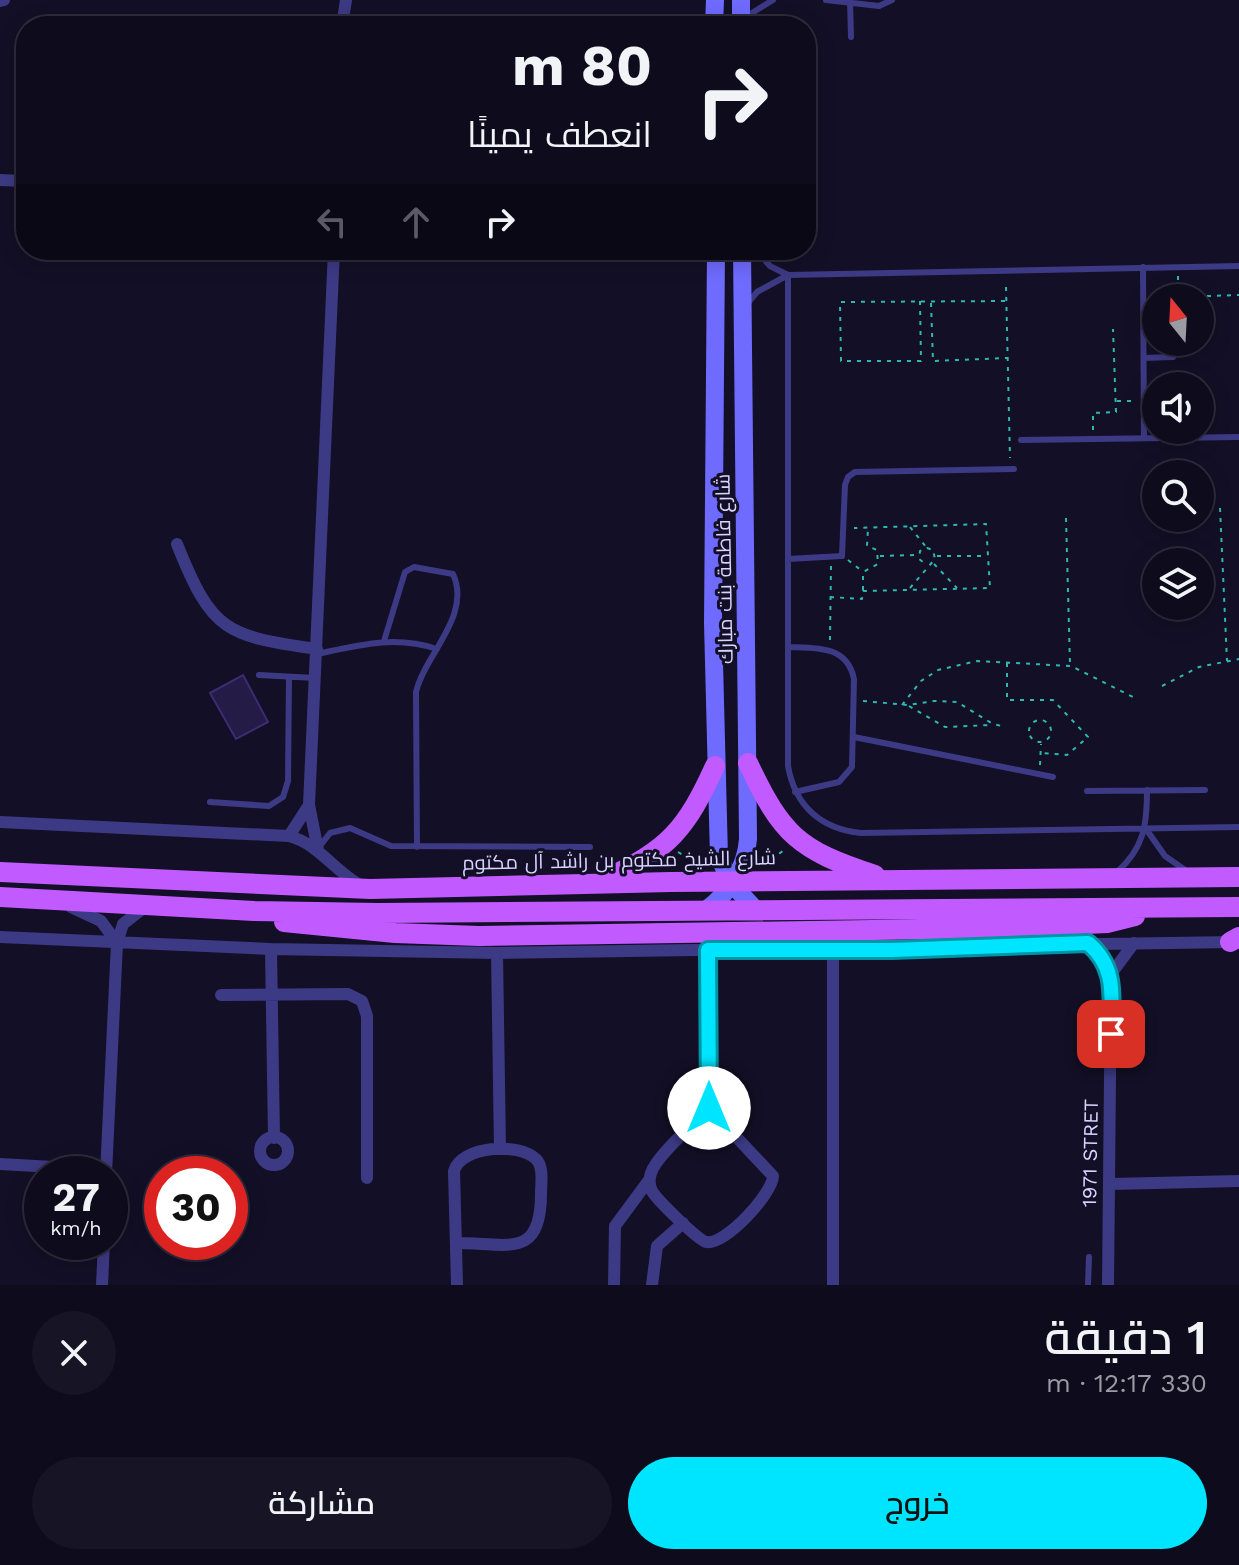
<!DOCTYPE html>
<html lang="ar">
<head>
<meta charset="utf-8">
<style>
	:root { --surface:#0e0b1c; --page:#171425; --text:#f1f3f6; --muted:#9b9ba3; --line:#2e2b3b; --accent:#00e5ff }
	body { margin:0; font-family:"Work Sans",Cairo,sans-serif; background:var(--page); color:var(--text); direction:rtl; height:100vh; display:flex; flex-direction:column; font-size:30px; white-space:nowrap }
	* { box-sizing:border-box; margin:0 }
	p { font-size:26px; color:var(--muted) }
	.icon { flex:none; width:44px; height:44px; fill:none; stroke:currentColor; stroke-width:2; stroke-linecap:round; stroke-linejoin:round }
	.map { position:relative; height:1285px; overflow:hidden; direction:ltr }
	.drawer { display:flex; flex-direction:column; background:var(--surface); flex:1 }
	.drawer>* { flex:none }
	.banner { position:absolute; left:16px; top:16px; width:800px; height:244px; border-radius:32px; box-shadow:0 4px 20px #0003,0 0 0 2px var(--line); direction:rtl; background:#0e0b1c; color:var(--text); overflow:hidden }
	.needle { width:52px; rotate:342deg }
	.controls { position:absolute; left:1142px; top:284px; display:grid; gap:16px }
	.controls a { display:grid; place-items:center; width:72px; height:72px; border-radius:50%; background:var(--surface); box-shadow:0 4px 20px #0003,0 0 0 2px var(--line); font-size:40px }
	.speed { position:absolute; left:24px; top:1156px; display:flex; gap:16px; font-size:40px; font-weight:700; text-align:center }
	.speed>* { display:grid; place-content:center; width:104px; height:104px; border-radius:50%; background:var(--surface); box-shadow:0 4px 20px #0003,0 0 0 2px var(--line); line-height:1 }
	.speed small { font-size:20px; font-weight:400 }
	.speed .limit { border:12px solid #d22; background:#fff; color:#111 }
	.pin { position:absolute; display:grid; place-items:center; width:68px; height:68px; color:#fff; margin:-34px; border-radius:16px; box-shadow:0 4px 12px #0006 }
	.me { position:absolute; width:88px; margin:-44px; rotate:0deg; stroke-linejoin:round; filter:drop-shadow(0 0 6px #0008) }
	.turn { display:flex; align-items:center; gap:28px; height:168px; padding:0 32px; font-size:36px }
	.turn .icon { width:104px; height:104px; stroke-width:2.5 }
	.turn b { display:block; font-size:56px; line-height:68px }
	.lanes { display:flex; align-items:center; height:76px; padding:0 32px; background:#0003; justify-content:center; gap:40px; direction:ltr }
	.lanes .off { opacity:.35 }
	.round { display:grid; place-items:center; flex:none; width:84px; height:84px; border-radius:42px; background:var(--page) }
	.head { display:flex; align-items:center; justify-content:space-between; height:136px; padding:0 32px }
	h1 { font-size:48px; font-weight:600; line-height:60px }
	.action { display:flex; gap:16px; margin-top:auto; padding:16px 32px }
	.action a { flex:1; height:92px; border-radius:48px; background:var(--accent); color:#111; font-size:32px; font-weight:600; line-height:92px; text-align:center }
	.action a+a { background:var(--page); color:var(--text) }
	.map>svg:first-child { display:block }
	.building { fill:#241b47; stroke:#3b2d73; stroke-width:2 }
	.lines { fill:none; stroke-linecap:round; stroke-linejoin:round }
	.path { stroke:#2fb8b0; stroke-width:2; stroke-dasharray:4 6; stroke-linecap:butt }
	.lane { stroke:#3d3a85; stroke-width:6 }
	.street { stroke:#3d3a85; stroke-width:12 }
	.secondary { stroke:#6f6bff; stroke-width:18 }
	.primary { stroke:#c25bff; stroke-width:20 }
	.route-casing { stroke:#0095a6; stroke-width:20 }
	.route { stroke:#00e5ff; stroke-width:14 }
	.labels { text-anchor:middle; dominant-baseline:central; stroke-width:6; stroke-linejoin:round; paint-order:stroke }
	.street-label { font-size:20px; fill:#d9d4ff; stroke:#130f26 }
</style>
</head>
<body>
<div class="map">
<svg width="1239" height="1285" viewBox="0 0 1239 1285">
	<rect width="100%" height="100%" fill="#130f26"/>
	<path class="building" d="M243,675L268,722L236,739L210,693Z"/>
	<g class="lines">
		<path class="path" d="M1178,276V297L1239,295
			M1006,287L1010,458
			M920,301L921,361H841L840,302L1006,301
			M931,303L933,361L1008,358
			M1173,386V367
			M1117,401H1135
			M1093,430V413L1116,412L1113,329
			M1220,508L1227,661
			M1066,518L1070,665
			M910,527L926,547
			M880,556L917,555
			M937,556H986
			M848,560L862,571
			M934,564L957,588
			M910,588L935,559L933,550L927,548L920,551L919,559L927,565
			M863,590V572L878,564L877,550L867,546L868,528
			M830,597L862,599L863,591L990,588L986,524L854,528
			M830,640L831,566
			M1007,663V700H1053L1088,737L1067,755L1041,753
			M1162,686L1199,667L1239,659
			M863,701L908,705L934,701L957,702L993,724L1006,727
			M902,705L921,681L938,670L977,661L1071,666L1133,697
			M909,706L945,727L992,725
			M1029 731a11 11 0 1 1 22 0a11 11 0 1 1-22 0Z
			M1040,765L1041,744
			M678,852L686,857H702
			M760,856H776L784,850"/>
		<path class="lane" d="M826,0L879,6L892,0
			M850,0L851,37
			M744,18L773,0
			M756,250L770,266L788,275
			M1143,267L1144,438
			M788,275V766C795,806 821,829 861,833L1239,827
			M747,304L757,292L788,275L1239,266
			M1143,320H1156
			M1144,358L1173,357
			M1144,396L1156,395
			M1021,440L1239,437
			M788,559L842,556L845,485L848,477L855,472L1014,469
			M384,641L405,572L414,567L453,574C472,616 425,654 416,692L417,847
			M788,647C816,648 847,645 854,679L852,767L839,782L795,792
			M317,654C359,645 395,635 437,649
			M259,675L315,678
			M854,737L1053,777
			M1087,791L1205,790
			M210,802L269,806L283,797L288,781L289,677
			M1146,829L1165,856L1188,872
			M320,846L330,833L350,828L391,846L590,847
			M1117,872C1144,848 1147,825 1147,790
			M1088,1285L1089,1257"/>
		<path class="street" d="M0,1L4,0
			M342,26L346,0
			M0,180L26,181
			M177,544C212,632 226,636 317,649
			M0,822L289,836C319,844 333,870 360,885
			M289,836L309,805
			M318,850L309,805L334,250
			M71,907L101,921L117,943
			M0,937L271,949L497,953L1236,942
			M1088,943L1102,957L1111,974L1108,1285
			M271,949L274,1138
			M708,950L709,1108
			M497,953L500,1149
			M1111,974L1134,943
			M221,995L348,994L362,1001L367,1016V1178
			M709,1108L773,1176C773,1193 725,1246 706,1242C697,1239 657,1200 652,1191C649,1185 649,1179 651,1173C657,1155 695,1123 709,1108Z
			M260 1151a14 14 0 1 1 28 0a14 14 0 1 1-28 0Z
			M0,1164L106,1170
			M106,1174L117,943L123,924L146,906
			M1111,1184L1239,1181
			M456,1243C507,1243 541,1260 541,1194C541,1183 544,1167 536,1159C518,1142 461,1146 454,1171L457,1285
			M102,1285L104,1242
			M614,1285L615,1226L649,1180
			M652,1285L657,1246L683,1223
			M833,1285V950"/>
		<path class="secondary" d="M741,0V26
			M714,26L715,0
			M716,250L713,623L719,857L731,883L756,910
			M706,910C729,893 746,868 748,839L742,250"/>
		<path class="primary" d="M748,763C782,835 798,850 875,875
			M0,872L370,889L671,882L1239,877
			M605,879C668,851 687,828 715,766
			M0,897L254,911L378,913L1239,907
			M284,922L395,933L479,936L1000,928L1107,923L1135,916
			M1230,942L1239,937"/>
	</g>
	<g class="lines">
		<g class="route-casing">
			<path id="route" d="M709,1108L708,950H892L1088,943C1118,968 1111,999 1111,1034"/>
		</g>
		<use href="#route" class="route"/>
	</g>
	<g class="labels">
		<g class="street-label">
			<text transform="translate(724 569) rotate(-91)">شارع فاطمة بنت مبارك</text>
			<text transform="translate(619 860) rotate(-1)">شارع الشيخ مكتوم بن راشد آل مكتوم</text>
			<text transform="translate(1090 1153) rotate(-89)">1971 STRET</text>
		</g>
	</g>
</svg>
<div class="controls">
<a><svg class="needle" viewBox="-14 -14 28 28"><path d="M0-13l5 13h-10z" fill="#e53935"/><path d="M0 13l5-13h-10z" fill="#9b9ba3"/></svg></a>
<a><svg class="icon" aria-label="sound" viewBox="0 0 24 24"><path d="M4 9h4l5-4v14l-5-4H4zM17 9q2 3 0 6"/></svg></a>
<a><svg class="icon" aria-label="search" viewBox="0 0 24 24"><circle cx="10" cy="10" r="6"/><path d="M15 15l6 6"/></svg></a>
<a><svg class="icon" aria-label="layers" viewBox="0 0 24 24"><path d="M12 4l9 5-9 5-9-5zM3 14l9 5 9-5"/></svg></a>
</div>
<div class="speed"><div>27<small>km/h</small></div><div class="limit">30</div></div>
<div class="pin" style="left:1111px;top:1034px;background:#d93025"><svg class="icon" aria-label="arrive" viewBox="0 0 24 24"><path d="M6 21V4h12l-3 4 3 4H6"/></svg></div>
<svg class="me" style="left:709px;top:1108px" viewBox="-20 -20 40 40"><circle r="19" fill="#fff"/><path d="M0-13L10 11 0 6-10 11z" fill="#00e5ff"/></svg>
<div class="banner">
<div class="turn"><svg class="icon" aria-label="right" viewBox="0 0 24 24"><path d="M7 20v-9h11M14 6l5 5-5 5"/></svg><div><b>80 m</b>انعطف يمينًا</div></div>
<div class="lanes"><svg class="icon off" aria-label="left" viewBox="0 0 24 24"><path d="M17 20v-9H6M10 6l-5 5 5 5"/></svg><svg class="icon off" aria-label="ahead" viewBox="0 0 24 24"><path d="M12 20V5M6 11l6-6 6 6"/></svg><svg class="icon" aria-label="right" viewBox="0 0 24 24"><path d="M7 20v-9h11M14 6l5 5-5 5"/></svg></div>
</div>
</div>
<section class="drawer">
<div class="head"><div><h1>1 دقيقة</h1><p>330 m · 12:17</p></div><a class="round"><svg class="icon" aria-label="close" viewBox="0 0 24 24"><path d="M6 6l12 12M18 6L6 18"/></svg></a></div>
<div class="action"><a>خروج</a><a>مشاركة</a></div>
</section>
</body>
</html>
